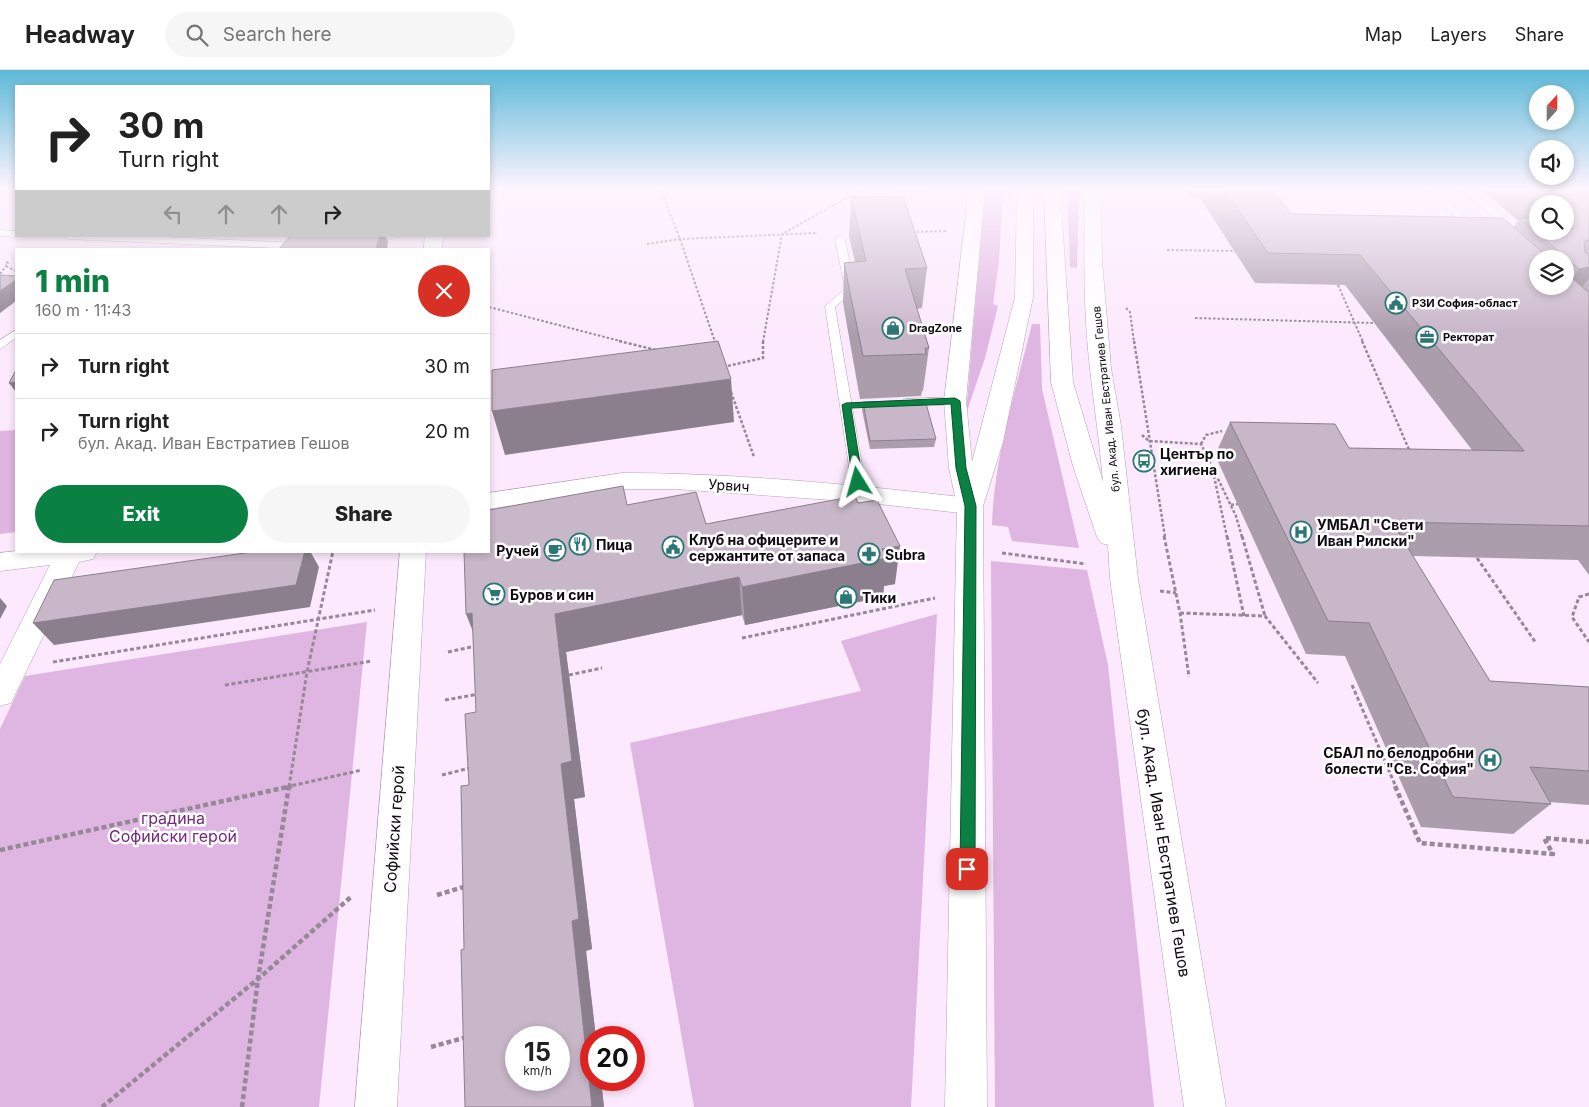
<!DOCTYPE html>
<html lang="en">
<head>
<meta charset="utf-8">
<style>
	:root { --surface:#fff; --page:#f6f6f6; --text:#222; --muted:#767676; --line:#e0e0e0; --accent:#0b8043 }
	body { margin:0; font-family:Inter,sans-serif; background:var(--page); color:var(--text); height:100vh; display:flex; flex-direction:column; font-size:19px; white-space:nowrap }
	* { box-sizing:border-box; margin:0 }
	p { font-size:16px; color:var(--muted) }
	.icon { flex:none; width:28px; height:28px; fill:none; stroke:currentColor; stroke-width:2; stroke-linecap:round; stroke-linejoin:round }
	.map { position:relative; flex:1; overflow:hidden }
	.drawer { position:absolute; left:15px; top:178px; width:475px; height:305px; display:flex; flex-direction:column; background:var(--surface); border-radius:0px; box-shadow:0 2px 8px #0003 }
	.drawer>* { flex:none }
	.banner { position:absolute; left:15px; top:15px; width:475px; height:152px; border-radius:0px; box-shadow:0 2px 8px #0003; background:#fff; color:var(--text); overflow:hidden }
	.needle { width:32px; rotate:21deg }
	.fabs { position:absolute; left:1529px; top:15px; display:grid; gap:10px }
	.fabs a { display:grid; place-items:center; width:45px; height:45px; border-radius:50%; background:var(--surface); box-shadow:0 2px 8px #0003; font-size:25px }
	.speed { position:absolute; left:505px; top:956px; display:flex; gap:10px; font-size:25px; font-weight:700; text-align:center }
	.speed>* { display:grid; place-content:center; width:65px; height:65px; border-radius:50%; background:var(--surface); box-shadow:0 2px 8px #0003; line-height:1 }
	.speed small { font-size:12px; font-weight:400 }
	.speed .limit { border:8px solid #d22; background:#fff; color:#111 }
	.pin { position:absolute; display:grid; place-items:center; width:42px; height:42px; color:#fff; margin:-21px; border-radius:10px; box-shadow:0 2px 8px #0006 }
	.me { position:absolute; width:55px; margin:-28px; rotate:352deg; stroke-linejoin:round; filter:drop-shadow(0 0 4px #0008) }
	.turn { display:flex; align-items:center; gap:18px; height:105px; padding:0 20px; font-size:22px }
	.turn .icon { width:65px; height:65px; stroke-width:2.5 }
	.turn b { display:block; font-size:35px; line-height:42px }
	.lanes { display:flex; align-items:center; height:48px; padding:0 20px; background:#0003; justify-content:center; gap:25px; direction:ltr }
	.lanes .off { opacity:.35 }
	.round { display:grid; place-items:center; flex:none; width:52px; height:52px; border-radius:26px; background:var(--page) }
	.overview { display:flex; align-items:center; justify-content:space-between; height:85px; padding:0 20px }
	h1 { font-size:30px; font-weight:800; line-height:38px; color:var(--accent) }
	.button { display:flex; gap:10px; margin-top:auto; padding:10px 20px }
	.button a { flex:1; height:58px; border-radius:30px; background:var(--accent); color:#fff; font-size:20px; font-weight:800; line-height:58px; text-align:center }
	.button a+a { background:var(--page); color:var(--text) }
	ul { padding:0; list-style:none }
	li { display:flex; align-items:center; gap:15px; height:65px; padding:0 20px; border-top:1px solid var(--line) }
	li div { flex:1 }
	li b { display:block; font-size:19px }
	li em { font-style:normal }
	header { display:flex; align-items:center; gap:30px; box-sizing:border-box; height:70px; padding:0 25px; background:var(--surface); border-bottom:1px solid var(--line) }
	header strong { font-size:24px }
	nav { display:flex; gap:28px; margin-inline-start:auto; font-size:18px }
	.search { width:350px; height:45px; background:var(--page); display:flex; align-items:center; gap:12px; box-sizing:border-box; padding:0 18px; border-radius:28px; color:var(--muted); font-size:19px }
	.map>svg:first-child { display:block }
	.green { fill:#dfb5e1 }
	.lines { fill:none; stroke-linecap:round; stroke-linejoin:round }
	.lane-casing { stroke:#b3a1b4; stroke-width:1 }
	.street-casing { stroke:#b3a1b4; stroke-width:1 }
	.primary-casing { stroke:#b3a1b4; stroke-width:1 }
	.path-far3 { stroke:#968897; stroke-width:2; stroke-dasharray:2.5 2; stroke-linecap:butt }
	.path-far2 { stroke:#968897; stroke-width:2.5; stroke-dasharray:3 2; stroke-linecap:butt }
	.path-far1 { stroke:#968897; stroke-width:3; stroke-dasharray:4 2.5; stroke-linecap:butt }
	.path { stroke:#968897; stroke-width:4.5; stroke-dasharray:5 3; stroke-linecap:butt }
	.lane { fill:#fff; fill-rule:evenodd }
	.street { fill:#fff; fill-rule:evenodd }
	.primary { fill:#fff; fill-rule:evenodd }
	.wall { fill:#ac9dad; fill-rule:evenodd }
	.shaded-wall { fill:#8c7f8d }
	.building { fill:#c8b6c9; stroke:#8c7f8d; fill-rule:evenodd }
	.route { fill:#0b8043; stroke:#07532c }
	.labels { text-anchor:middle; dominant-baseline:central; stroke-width:5; stroke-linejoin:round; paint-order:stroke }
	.far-poi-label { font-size:11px; font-weight:bold; fill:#100a11; stroke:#fdfdfd; text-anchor:start }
	.far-street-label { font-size:11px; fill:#100a11; stroke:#fdfdfd }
	.poi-label { font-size:14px; font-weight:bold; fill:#100a11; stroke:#fdfdfd; text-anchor:start }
	.street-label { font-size:14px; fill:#100a11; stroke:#fdfdfd }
	.near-park-label { font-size:16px; fill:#73297a; stroke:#fdfdfd }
	.near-street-label { font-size:16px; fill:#100a11; stroke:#fdfdfd }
</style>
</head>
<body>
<header>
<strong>Headway</strong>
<div class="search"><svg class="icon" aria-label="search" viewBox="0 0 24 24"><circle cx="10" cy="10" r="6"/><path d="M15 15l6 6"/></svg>Search here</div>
<nav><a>Map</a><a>Layers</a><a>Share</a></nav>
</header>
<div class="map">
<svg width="1589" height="1037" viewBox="0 0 1589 1037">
	<rect width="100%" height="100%" fill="#fce9fd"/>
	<path class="green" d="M985,119H1003L999,191L993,234L998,236L985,288L966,344Z
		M1067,119H1079L1077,198L1070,197Z
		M1032,254H1040L1042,319L1079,478L1012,471L1008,457L992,455C994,387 1016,319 1032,254Z
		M16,360V462L0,464V361Z
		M991,491L1087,500L1108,595L1154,1037H995Z
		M937,544L911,1037H694L630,673L861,621L841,571Z
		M367,552L319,1037H0V659L25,606Z"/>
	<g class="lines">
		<g class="lane-casing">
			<path id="lane" d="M1426,119H1435L1478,159V163H1472Z
				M1460,119H1470L1509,151V155H1503Z
				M0,160L16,161V166H18L16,167L0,166Z
				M63,166H140L302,173L307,176L300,179L68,169Z
				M403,166L367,173L362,170L374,166Z
				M840,166L845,169L855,220L835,237L867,424L860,428L853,424L825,236L845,219L835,169Z
				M16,260V268L0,279V270Z
				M955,327L959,328L961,331L959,334L905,337L899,333L905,329Z"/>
		</g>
		<g class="street-casing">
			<path id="street" d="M425,166H443L442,179H424Z
				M622,403C738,403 855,415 970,428L979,430L983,436L979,442L970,444L860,432L674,419H622L489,439V423Z
				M16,481L97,482L93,489L79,492L11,633L0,636V594L50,495L0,501V483Z
				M400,481H426L397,1037H355Z"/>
		</g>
		<g class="primary-casing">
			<path id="primary" d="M969,119H985L966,331L972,392L1015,227L1017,119H1033V227L1003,372L983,436L987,1037H945L957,436L949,398L944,331Z
				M1044,119H1060L1073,312L1103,412C1100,374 1094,337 1090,299C1083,239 1084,179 1085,119H1101L1102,191L1111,298L1121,356L1138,509L1226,1037H1184L1110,509L1108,475L1101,473L1097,467L1073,396L1051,312Z"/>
		</g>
		<path class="path-far3" d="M660,119L680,169L715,272
			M912,162L946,161
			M647,174L680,169L818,163
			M1167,180L1239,181
			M6,196L16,201
			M0,204L8,193L4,191
			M1338,215L1363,272
			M489,237L624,272
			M1126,238L1130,242L1134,272
			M1195,248L1374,253
			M763,272L782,164L863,119"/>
		<path class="path-far2" d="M619,271L656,280
			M714,271L715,273
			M1134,271L1165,467
			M1362,271L1410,382
			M723,297L763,288V271
			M731,322L754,387
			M1142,365L1149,371L1201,374L1236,446L1242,467
			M1201,374L1206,365L1222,361
			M1214,406L1227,467
			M1231,435L1238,434"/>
		<path class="path-far1" d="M1164,466L1180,543L1189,607
			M1227,466L1244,546
			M1242,466L1265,546
			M1002,483L1086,494
			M1477,488L1536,573
			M1160,521L1176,523
			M1589,524L1579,527L1572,547L1589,572
			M1180,543L1265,546L1318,613
			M742,568L935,528
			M448,582L476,576
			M53,592L375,540
			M569,605L602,598
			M225,615L372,591
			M1352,615L1396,717
			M445,630L479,624
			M442,705L470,698
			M286,717L362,700
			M289,717L307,602L333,481"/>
		<path class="path" d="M1395,716L1420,773L1553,784L1544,768L1589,772
			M0,780L292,716
			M437,825L467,816
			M431,977L467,967
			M102,1037L258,909L352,826
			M242,1037L258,909L289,716"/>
		<use href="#lane" class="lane"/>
		<use href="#street" class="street"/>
		<use href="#primary" class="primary"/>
	</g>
	<path class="wall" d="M901,119H948L901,121Z
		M1184,119H1272L1292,144L1514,157L1518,151L1481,119H1589V505L1578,490L1413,486L1490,611L1589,617V735L1549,732L1551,734L1513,764L1421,757L1345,586L1306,584L1215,385L1230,352L1349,378L1472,380L1345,215L1255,213L1200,128L1189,127ZM1538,134H1565V161H1538ZM1538,189H1565V216Z
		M851,127L927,198L922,238L917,239L929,278L923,321H922L921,326L860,329L843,233L844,193L855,192L849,166Z
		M863,332L936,369L934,377L870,379L862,340Z
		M627,435L706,454L895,514L884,516L883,527L745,555L742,545L566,582L585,727L574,729L592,879L586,881L596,968H591L601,1010L604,1037H465L464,879L469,715L476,642Z"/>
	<path class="shaded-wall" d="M379,166H386L388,172L387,179H376Z
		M1589,197V208L1575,227L1558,230L1579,199Z
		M16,210V231L0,243V221Z
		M731,309L734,352L505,385L492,341Z
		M16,312V322L9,313Z
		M900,476L895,514L884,516L883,527L745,555L742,517L882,479Z
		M305,481H310L319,497L310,537L54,575L33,553Z
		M739,507L742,545L566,582L585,727L574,729L592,879L586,881L596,968H591V1010H601L604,1037H592L572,851L561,694L555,544Z
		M0,528L7,536L0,549Z
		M472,543L481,582L466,544Z"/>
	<path class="building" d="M1224,119H1272L1292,144L1503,148L1550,189H1538V216H1565V202L1589,223V456L1392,452L1490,611L1589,617V701L1530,697L1551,734L1453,727L1369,553L1328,551L1230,352L1335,354L1349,378L1524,381L1360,185L1268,183Z
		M1532,119H1589V171L1586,170L1584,172L1585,182L1589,186V197L1579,199L1520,148H1538V161H1565V160L1573,159L1565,152V149H1569L1565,145V134H1550Z
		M903,126L927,198L905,199L929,278H925L926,284L863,286L844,193L866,191L851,127Z
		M290,166H379L376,179H279Z
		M0,205L16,206V210L0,221Z
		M718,271L731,309L492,341V300Z
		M16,300V312L9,313Z
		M925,330L936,369L870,371L863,332Z
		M623,416L627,435L696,422L706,454L855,426L858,433L877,430L900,476L882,479L887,488L742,517L739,507L555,544L572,691L561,694L579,849L572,851L592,1037H465L461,880L464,879L461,716L469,715L465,644L476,642L472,543L466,544L464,481H489V440ZM516,968H559V1010H516Z
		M259,481H305L296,515L33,553L54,510Z"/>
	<linearGradient id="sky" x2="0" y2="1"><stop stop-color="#5db9d8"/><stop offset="0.45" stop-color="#fef5fe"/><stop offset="1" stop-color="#fef5fe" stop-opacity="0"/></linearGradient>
	<rect width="1589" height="264" fill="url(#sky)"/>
	<path class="route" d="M955,328L960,331L966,398L976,436L975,799L972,804L967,806L962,804L960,799L965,436L956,398L951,334L851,338L863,412L858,415L853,412L842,335L846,333Z"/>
	<defs>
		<g id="civic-ring" transform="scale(1.125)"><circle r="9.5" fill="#fdfdfd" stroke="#2c7676" stroke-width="1.5"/><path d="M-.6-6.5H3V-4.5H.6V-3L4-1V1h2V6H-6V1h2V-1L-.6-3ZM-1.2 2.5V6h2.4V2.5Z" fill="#2c7676"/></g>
		<g id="shop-ring" transform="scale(1.125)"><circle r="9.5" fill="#fdfdfd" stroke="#2c7676" stroke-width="1.5"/><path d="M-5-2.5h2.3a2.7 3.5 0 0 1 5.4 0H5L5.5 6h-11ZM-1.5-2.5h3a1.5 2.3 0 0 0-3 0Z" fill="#2c7676"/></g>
		<g id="office-ring" transform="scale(1.125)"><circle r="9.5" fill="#fdfdfd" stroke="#2c7676" stroke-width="1.5"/><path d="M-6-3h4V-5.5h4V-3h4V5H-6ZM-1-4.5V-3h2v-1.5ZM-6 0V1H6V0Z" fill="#2c7676"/></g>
		<g id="bus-ring" transform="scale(1.125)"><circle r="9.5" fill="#fdfdfd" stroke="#2c7676" stroke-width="1.5"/><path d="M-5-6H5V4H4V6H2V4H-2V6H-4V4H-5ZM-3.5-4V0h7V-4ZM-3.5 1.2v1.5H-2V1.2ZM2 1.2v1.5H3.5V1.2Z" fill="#2c7676"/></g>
		<g id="hospital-ring" transform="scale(1.125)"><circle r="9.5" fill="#fdfdfd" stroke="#2c7676" stroke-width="1.5"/><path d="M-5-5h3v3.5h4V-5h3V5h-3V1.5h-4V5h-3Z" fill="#2c7676"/></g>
		<g id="restaurant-ring" transform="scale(1.125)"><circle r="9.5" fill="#fdfdfd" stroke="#2c7676" stroke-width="1.5"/><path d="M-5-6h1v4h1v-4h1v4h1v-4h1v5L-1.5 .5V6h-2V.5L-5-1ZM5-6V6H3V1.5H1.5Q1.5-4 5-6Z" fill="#2c7676"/></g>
		<g id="cafe-ring" transform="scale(1.125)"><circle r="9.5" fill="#fdfdfd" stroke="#2c7676" stroke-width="1.5"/><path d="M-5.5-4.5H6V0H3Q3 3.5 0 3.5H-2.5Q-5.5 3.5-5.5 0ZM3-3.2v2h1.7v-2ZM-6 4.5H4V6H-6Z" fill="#2c7676"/></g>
		<g id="pharmacy-ring" transform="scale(1.125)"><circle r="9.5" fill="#fdfdfd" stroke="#2c7676" stroke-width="1.5"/><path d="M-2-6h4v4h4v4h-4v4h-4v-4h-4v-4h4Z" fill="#2c7676"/></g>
		<g id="supermarket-ring" transform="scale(1.125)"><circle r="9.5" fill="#fdfdfd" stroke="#2c7676" stroke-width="1.5"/><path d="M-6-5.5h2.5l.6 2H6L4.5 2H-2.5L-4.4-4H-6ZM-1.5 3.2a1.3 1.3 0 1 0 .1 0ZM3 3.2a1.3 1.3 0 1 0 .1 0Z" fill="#2c7676"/></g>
	</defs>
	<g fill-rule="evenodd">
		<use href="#civic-ring" x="1396" y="233"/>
		<use href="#shop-ring" x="893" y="258"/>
		<use href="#office-ring" x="1427" y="267"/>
		<use href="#bus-ring" x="1144" y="391"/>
		<use href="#hospital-ring" x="1301" y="462"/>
		<use href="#restaurant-ring" x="580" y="474"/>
		<use href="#civic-ring" x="673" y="477"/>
		<use href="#cafe-ring" x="555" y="480"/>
		<use href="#pharmacy-ring" x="869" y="484"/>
		<use href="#supermarket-ring" x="494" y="524"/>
		<use href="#shop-ring" x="846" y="527"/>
		<use href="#hospital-ring" x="1490" y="690"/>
	</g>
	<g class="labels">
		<g class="far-poi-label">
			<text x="1412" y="233">РЗИ София-област</text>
			<text x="909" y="258">DragZone</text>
			<text x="1443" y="267">Ректорат</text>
		</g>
		<g class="far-street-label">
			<text transform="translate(1106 329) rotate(-96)">бул. Акад. Иван Евстратиев Гешов</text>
		</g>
		<g class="poi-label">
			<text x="1160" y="383">Център по<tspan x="1160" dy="16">хигиена</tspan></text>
			<text x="1317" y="454">УМБАЛ "Свети<tspan x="1317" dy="16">Иван Рилски"</tspan></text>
			<text x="689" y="469">Клуб на офицерите и<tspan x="689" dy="16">сержантите от запаса</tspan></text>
			<text x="596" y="474">Пица</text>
			<text x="539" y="480" text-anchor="end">Ручей</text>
			<text x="885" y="484">Subra</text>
			<text x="510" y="524">Буров и син</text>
			<text x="862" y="527">Тики</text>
			<text x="1474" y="682" text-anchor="end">СБАЛ по белодробни<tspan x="1474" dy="16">болести "Св. София"</tspan></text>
		</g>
		<g class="street-label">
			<text transform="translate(729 415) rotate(4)">Урвич</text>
		</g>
		<g class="near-park-label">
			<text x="173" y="748">градина<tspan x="173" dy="18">Софийски герой</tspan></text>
		</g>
		<g class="near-street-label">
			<text transform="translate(394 759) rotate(-86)">Софийски герой</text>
			<text transform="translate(1164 773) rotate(81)">бул. Акад. Иван Евстратиев Гешов</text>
		</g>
	</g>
</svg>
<div class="fabs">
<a><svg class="needle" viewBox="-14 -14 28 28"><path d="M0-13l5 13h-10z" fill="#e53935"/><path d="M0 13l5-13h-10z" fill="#767676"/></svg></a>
<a><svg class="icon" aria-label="sound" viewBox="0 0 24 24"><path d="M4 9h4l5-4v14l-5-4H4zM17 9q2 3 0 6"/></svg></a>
<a><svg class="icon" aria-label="search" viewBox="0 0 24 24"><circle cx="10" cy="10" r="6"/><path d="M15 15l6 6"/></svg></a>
<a><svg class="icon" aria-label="layers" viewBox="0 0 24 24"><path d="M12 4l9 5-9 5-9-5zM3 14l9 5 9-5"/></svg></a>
</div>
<div class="speed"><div>15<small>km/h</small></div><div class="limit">20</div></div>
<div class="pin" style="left:967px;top:799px;background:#d93025"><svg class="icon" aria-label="arrive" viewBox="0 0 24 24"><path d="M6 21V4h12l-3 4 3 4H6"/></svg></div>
<svg class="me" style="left:858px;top:412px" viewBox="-20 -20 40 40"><path d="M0-17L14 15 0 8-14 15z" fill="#0b8043" stroke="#fff" stroke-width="4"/></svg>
<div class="banner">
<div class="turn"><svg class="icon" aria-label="right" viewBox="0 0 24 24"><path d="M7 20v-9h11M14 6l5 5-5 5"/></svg><div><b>30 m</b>Turn right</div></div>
<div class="lanes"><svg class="icon off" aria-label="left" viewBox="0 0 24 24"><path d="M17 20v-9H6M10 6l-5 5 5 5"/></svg><svg class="icon off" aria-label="ahead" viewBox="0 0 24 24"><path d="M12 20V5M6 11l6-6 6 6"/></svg><svg class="icon off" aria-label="ahead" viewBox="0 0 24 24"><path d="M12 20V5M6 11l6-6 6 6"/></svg><svg class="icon" aria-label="right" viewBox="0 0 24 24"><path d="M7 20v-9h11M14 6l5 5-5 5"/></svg></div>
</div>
<section class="drawer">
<div class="overview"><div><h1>1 min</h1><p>160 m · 11:43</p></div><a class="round" style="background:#d93025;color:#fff"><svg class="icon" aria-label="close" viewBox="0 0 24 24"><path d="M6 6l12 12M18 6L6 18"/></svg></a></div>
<ul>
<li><svg class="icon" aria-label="right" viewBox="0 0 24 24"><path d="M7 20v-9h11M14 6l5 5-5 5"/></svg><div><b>Turn right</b></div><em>30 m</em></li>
<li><svg class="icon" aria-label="right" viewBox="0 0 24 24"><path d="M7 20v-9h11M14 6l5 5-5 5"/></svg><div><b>Turn right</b><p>бул. Акад. Иван Евстратиев Гешов</p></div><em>20 m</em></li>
</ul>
<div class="button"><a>Exit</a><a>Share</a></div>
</section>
</div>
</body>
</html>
